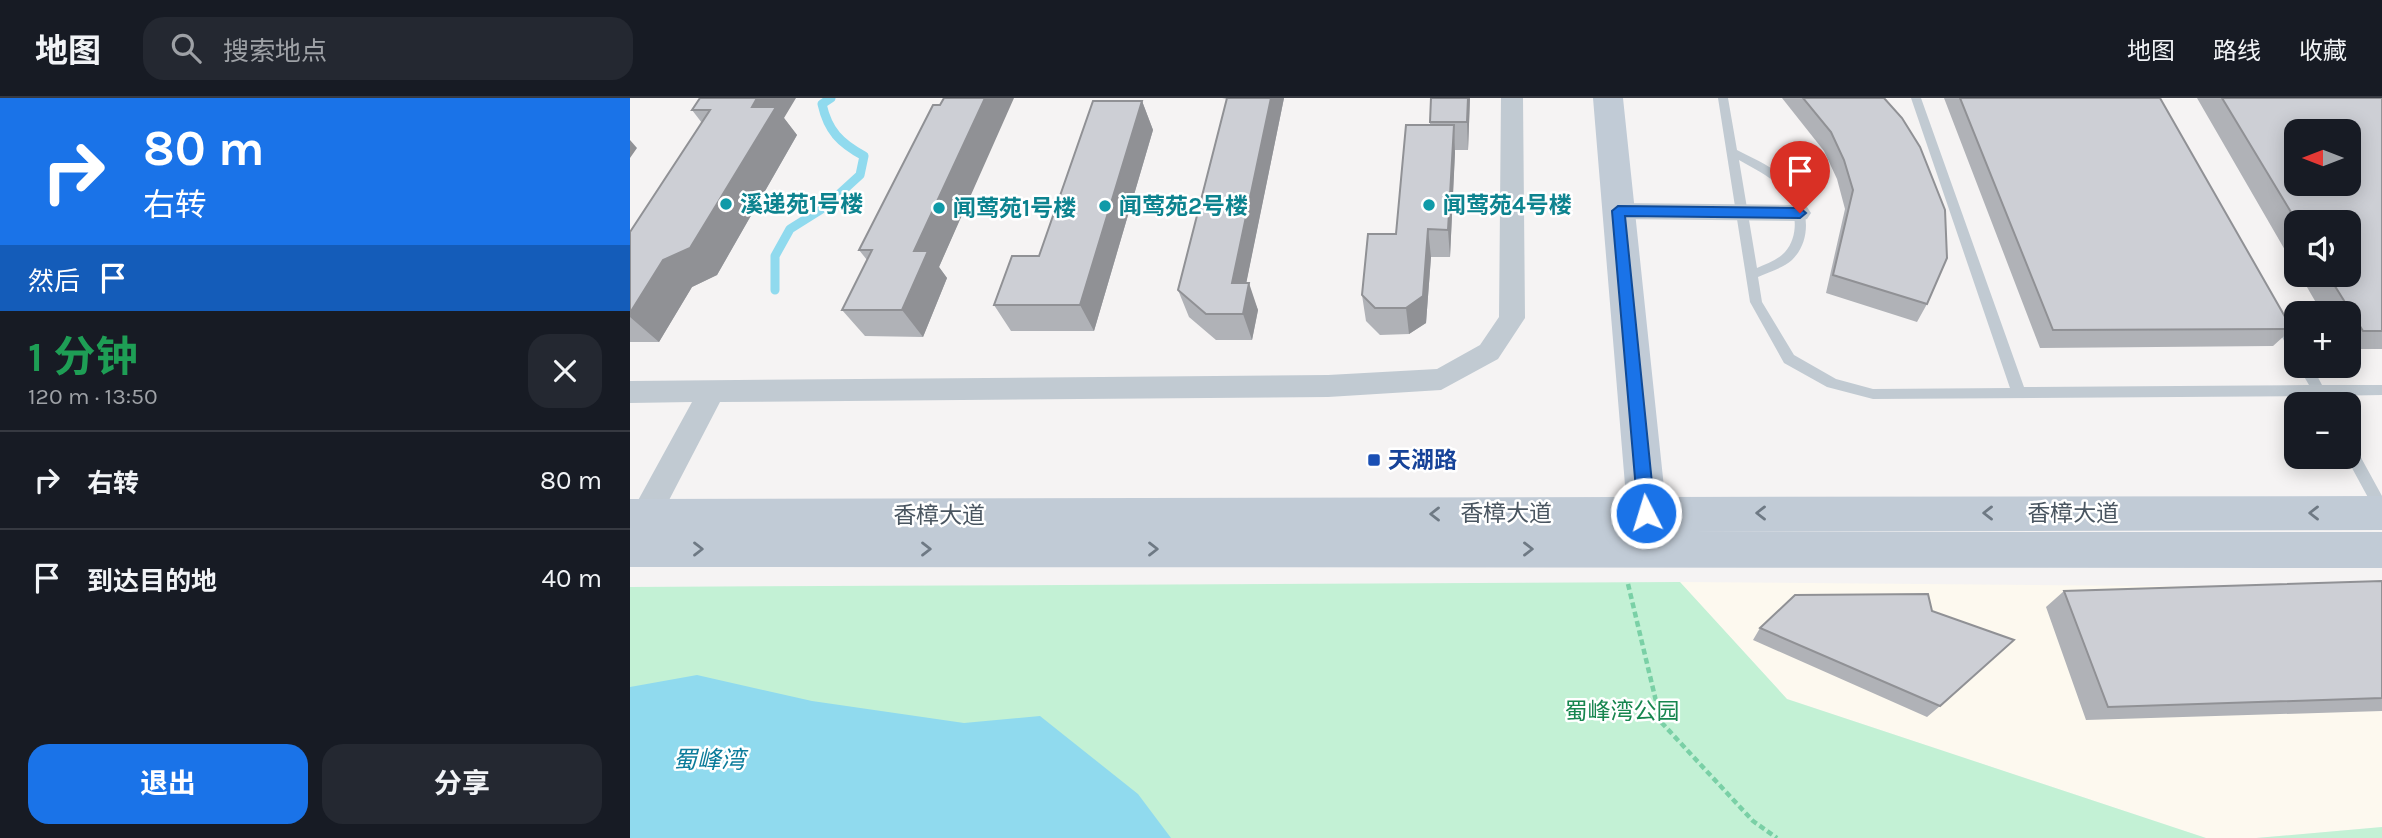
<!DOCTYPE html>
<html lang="zh">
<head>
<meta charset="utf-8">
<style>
	:root { --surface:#171b24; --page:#242831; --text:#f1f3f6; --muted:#9ea1a6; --line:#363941; --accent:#1a73e8 }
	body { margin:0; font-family:Karla,"Noto Sans SC",sans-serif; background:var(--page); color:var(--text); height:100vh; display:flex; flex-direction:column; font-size:26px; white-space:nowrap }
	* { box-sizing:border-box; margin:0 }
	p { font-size:23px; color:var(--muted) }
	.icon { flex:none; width:38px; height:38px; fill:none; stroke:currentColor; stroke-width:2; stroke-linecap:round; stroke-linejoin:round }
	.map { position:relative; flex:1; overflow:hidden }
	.sheet { display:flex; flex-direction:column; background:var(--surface); width:630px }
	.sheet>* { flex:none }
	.guide { background:#1a73e8; color:#fff; overflow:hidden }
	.needle { width:46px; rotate:270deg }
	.buttons { position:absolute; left:1654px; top:21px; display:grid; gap:14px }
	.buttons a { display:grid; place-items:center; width:77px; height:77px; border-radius:14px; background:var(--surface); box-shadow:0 4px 18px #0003; font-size:35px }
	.pin { position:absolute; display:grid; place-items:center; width:60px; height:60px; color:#fff; margin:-72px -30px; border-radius:50% 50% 50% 0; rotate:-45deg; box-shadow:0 0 7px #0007 }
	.pin .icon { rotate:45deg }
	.me { position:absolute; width:77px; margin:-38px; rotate:355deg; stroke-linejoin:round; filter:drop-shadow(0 0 5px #0008) }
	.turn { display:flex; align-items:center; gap:24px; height:147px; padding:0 28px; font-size:32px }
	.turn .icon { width:91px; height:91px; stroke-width:2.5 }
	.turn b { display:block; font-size:49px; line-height:60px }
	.then { display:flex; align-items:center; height:66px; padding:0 28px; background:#0003; gap:14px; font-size:26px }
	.round { display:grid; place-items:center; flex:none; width:74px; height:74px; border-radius:21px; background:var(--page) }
	.headline { display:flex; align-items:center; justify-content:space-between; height:119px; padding:0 28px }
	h1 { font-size:42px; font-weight:700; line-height:52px; color:#1e9e55 }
	.action { display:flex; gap:14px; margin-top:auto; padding:14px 28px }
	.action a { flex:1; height:80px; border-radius:21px; background:var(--accent); color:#fff; font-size:28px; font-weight:700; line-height:80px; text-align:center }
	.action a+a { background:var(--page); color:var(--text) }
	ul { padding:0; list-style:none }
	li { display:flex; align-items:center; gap:21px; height:98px; padding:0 28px; border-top:2px solid var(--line) }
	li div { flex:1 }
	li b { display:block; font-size:26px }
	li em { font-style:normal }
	header { display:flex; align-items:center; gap:42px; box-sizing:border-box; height:98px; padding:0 35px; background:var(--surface); border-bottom:2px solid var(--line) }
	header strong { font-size:33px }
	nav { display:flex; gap:38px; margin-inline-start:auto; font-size:24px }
	.search { width:490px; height:63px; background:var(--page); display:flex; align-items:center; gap:18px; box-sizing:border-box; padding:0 24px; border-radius:21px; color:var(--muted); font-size:26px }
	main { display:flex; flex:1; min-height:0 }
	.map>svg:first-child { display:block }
	.commercial { fill:#fdf9ef }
	.green { fill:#c3f1d5 }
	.water { fill:#90daee }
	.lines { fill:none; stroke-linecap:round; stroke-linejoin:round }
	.stream { stroke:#90daee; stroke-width:9 }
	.path { stroke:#7ad0a6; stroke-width:4.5; stroke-dasharray:6 3.5; stroke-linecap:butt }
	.lane { fill:#c1cad2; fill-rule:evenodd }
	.street { fill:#c1cad2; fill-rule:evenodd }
	.secondary { fill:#c1cbd6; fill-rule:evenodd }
	.wall { fill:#b0b2b7 }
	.shaded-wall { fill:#909195 }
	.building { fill:#cdcfd5; stroke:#909195; stroke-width:2; fill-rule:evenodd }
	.oneway { stroke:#6e7984 }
	.route { fill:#1a73e8; stroke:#114b97; stroke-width:2 }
	.culture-dot { fill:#0f9aa8; stroke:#fff; stroke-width:2.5 }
	.transit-dot { fill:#1a4fb4; stroke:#fff; stroke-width:2.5 }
	.labels { text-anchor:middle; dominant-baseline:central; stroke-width:5; stroke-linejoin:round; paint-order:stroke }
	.culture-label { font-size:23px; font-weight:bold; fill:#0d838f; stroke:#fff; text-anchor:start }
	.transit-label { font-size:23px; font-weight:bold; fill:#164399; stroke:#fff; text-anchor:start }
	.street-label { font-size:23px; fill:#4a5661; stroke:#fff }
	.park-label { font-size:23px; fill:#17864f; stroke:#fff }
	.water-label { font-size:24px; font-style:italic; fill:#0c7c9b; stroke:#fff }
</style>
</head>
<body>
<header>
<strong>地图</strong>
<div class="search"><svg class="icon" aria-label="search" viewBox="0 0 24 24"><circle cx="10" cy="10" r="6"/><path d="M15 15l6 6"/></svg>搜索地点</div>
<nav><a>地图</a><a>路线</a><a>收藏</a></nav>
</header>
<main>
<section class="sheet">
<div class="guide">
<div class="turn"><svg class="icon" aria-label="right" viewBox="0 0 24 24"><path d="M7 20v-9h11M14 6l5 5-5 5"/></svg><div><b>80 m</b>右转</div></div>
<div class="then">然后<svg class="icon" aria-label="arrive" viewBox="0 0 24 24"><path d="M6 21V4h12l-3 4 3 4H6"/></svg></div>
</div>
<div class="headline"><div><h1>1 分钟</h1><p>120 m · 13:50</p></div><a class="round"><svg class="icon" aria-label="close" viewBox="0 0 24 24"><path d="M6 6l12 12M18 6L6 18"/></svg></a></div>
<ul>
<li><svg class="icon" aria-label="right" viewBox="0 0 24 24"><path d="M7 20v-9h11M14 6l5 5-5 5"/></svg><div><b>右转</b></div><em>80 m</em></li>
<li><svg class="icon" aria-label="arrive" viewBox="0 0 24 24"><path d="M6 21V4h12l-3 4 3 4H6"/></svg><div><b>到达目的地</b></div><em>40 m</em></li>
</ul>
<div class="action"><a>退出</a><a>分享</a></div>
</section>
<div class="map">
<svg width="1752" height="740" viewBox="0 0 1752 740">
	<rect width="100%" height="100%" fill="#f5f3f3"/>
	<path class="commercial" d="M1050,484L1752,490V729L1626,740H1576L1157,601Z"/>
	<path class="green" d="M1050,484L1157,601L1576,740H0V489Z
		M1752,729V740H1626Z"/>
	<path class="water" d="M67,577L182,603L334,625L410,618L508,696L541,740H0V589Z"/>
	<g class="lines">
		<path class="stream" d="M145,192V158L160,131L195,109L230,77L234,58C210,45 198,33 192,6L201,0"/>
		<path class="path" d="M998,486L1031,624L1123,723L1147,740"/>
		<path class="lane" d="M1088,0H1098L1107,52C1124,61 1144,69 1158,83C1178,104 1184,140 1162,162C1153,170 1139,174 1128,179L1132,204L1164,257L1206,281L1243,291L1380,290L1281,0H1291L1394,289L1679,287L1668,268H1682L1692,287H1752V297L1698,298L1703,306H1689L1685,298L1243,301L1197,289L1154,265L1120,204ZM1109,62C1123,70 1138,77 1150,89C1166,105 1171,136 1155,154C1148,162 1136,166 1127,170Z
			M1648,215L1652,217L1666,240V257L1661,256L1642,220Z
			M1718,343L1723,345L1752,398V418L1747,416L1716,359H1718Z"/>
		<path class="street" d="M871,0H893L895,220L868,261L811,292L698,299L90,304L10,458L0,462V417L62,304L0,305V283L698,277L807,271L850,247L869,219Z
			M988,105L1169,107L1177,109L1181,115L1177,121L1169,123L988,121L980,119L976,113L980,107Z"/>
		<path class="secondary" d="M963,0H993L1035,399L1752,398V432L1056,434H1752V470L0,469V401L996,399Z"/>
	</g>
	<path class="wall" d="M70,0L154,20L167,37L87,177L62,189L29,244H0V134L72,25L62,12Z
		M592,0H654L616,185L628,212L622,242H586L559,219L548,192L597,1Z
		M840,0L838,52H825L820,159H801L796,225L779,236L750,237L736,223L732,197L766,136L800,27V24Z
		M1152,0H1254L1297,206L1287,224L1196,195L1215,111L1207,81L1194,53Z
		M1314,0H1530L1662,231L1643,248L1410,250Z
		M1567,0H1752V251H1718V215H1692L1670,177H1718V124H1666V171Z
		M512,3L523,32L464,233H381L364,207L409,158Z
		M365,40L309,169L317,180L293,239L235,238L212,212L237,162L229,152Z
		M1752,483V613L1456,622L1416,509L1434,493Z
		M1130,530L1310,608L1297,619L1123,542Z"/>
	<path class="shaded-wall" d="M127,0H166L154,20L167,37L87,177L62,189L29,244L0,219V215Z
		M355,0H384L309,169L317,180L293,239L272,212L284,153Z
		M641,0H654L611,211L602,185Z
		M838,0H840L838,52L837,24Z
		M512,3L523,32L464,233L450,207Z
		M824,27L825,55L820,159L818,132Z
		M0,42L7,50L0,60Z
		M798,131L801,159L796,225L779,236L776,210Z
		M619,185L628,212L622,242L613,216Z"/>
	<path class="building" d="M70,0H127L122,9H146L60,150L33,162L0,215V134L80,12H62Z
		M314,0H355L284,153H298L272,212H212L242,152H229L303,7H310Z
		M597,0H641L602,185H619L613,216H576L548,192Z
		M801,0H838L837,24H800Z
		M1173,0H1254L1272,20L1290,49L1315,112L1317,160L1297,206L1203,177L1223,92L1214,62L1201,34Z
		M1330,0H1530L1662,231L1423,232Z
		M1592,0H1752V233H1733L1698,177H1718V124H1667ZM1666,33H1718V86H1666Z
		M463,3H512L450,207H364L382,158H409Z
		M776,27H824L818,132L798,131L793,198L776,210H745L732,197L738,136H766Z
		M1752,483V600L1478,609L1434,493Z
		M1298,496L1302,513L1384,542L1310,608L1130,530L1165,497Z"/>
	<defs><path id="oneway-chevron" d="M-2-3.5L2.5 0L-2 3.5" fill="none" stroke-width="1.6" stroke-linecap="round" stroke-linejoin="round" transform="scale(1.75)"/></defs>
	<g class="oneway">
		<use href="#oneway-chevron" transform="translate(1131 415) rotate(180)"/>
		<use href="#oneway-chevron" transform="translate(1358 415) rotate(180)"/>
		<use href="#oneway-chevron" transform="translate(1684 415) rotate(180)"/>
		<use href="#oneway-chevron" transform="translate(805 416) rotate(180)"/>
		<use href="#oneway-chevron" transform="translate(68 451)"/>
		<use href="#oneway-chevron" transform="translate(296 451)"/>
		<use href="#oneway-chevron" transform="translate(523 451)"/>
		<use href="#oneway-chevron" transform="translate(898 451)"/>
	</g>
	<path class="route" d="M988,108L1170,110L1176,115L1170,120L995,118L1025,415L1022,420H1011L1008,415L982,113Z"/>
	<g class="culture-dot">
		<circle cx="96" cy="106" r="7"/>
		<circle cx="799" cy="107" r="7"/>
		<circle cx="475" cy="108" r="7"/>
		<circle cx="309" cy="110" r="7"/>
	</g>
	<rect class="transit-dot" x="737" y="355" width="14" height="14" rx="3.5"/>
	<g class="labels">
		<g class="culture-label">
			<text x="110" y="106">溪递苑1号楼</text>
			<text x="813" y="107">闻莺苑4号楼</text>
			<text x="489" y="108">闻莺苑2号楼</text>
			<text x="323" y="110">闻莺苑1号楼</text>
		</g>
		<g class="transit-label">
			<text x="758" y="362">天湖路</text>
		</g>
		<g class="street-label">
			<text x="876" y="415">香樟大道</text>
			<text x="1443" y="415">香樟大道</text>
			<text x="309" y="417">香樟大道</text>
		</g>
		<g class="park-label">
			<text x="992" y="613">蜀峰湾公园</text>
		</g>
		<g class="water-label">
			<text x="79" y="662">蜀峰湾</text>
		</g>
	</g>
</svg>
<div class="buttons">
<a><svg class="needle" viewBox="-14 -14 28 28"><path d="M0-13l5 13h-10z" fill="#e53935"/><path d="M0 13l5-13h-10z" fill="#9ea1a6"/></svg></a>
<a><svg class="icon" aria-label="sound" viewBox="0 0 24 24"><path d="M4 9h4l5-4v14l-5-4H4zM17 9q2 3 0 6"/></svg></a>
<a>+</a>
<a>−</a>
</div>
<div class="pin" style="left:1170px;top:115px;background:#d93025"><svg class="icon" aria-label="arrive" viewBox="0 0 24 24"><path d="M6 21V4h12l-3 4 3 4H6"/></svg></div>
<svg class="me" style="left:1016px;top:415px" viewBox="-20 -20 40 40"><circle r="17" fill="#1a73e8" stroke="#fff" stroke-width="3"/><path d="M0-11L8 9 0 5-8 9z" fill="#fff"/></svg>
</div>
</main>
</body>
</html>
